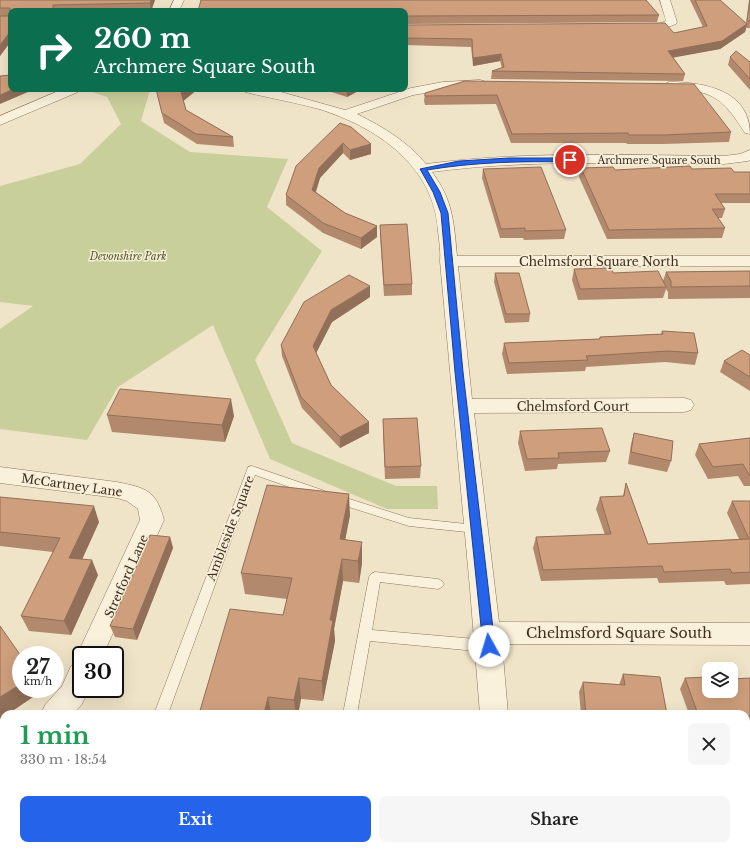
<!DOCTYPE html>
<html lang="en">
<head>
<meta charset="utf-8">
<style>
	:root { --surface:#fff; --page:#f6f6f6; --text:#222; --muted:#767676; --accent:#2563eb }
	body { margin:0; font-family:"Libre Baskerville",serif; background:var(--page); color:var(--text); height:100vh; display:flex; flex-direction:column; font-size:15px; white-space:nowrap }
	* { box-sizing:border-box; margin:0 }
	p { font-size:13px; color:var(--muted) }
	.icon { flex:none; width:22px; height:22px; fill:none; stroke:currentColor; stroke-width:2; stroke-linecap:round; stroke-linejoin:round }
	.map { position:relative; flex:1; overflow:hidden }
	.side { position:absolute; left:0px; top:710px; width:750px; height:140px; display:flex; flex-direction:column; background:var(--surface); border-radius:12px 12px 0 0; box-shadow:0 4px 16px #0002 }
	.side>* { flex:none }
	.guide { position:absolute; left:8px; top:8px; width:400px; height:84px; border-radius:8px; box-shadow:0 4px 16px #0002; background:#0b6e4f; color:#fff; overflow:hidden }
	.tools { position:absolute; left:702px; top:662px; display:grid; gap:8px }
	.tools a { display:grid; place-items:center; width:36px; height:36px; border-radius:8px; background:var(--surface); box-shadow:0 4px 16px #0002; font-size:20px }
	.speed { position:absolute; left:12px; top:646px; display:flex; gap:8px; font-size:20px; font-weight:700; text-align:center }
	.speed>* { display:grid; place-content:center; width:52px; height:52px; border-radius:50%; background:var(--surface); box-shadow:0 4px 16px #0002; line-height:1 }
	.speed small { font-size:10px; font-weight:400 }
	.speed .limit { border:2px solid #111; border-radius:6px; background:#fff; color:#111 }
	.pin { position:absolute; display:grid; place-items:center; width:34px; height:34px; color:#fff; margin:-17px; border:2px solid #fff; border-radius:50%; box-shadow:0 1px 4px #0007 }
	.me { position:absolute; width:44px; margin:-22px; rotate:354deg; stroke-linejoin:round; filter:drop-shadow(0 0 3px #0008) }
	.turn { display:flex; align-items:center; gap:14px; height:84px; padding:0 20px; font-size:18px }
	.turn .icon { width:52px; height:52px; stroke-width:2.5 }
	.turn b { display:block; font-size:28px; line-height:34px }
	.round { display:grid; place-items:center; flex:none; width:42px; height:42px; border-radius:8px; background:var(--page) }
	.head { display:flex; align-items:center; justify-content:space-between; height:68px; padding:0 20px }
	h1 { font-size:24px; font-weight:700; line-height:30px; color:#1e9e55 }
	.button { display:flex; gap:8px; margin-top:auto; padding:8px 20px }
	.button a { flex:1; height:46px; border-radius:8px; background:var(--accent); color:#fff; font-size:16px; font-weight:700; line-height:46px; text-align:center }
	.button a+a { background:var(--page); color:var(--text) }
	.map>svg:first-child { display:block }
	.green { fill:#c9cf9b }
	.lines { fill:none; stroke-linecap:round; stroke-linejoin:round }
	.service-casing { stroke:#8d765c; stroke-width:1 }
	.minor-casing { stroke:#8d765c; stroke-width:1 }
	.service { fill:#faf1dc; fill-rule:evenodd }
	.minor { fill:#faf1dc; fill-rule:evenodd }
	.wall { fill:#b2896c }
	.shaded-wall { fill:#916f58 }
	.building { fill:#cf9f7d; stroke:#916f58 }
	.route { fill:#2563eb; stroke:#184099 }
	.labels { text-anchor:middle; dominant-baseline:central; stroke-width:3; stroke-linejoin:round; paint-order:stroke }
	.far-street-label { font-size:10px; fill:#3d2e20; stroke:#f7eed8 }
	.far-park-label { font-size:10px; font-style:italic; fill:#4d5a26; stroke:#f7eed8 }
	.street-label { font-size:12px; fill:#3d2e20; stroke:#f7eed8 }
	.near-street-label { font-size:14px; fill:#3d2e20; stroke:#f7eed8 }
</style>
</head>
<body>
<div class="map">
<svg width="750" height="850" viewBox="0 0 750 850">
	<rect width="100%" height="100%" fill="#f0e4c8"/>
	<path class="green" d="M93,89H154L149,93L141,121L190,152L288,159L267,207L322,251L255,360L292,443L396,486H437L438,509H387L270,459L213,325L118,387L87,440L0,429V329L33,306L0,302V186L80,164L121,124L107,97L89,91Z"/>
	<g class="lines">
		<g class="service-casing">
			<path id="service" d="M252,466L325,491L326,494L325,497L321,498L255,475L168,714H154L247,470L248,467Z
				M337,495L409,518L476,525L480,526L482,529L480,532L476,533L409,526L333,502L332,499L333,496Z
				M375,572L438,579L442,581L444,584L442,587L438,589L380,582L372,630L487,640L491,642L493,646L491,650L487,652L370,641L357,714H343L369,577L371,574Z
				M112,846H128L127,850H111Z"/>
		</g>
		<g class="minor-casing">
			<path id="minor" d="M174,0H184L179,11H169Z
				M660,0H670L677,22L676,24L660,30H635L634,28L635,26L658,24L666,21Z
				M480,80L484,81L486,84L484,87L443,90L413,95L357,114C383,127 407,141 426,164C525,151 624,155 724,156L740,154L750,150V160L748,161L724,164C626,164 529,159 432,172C453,200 454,223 457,256H750V266H458L472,399L684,398L691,400L694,405L691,410L684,412L474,413L499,622L750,623V645L502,644L508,714H480L470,589L440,261C441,252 439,240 438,231C434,165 376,127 319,109C294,102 269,98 245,92L243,89L274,90L345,110L411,88L443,82Z
				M669,82C704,82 750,90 750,134L745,133C731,112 720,93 692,91C683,90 674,91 665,89L663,86Z
				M63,89H80L78,92L0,125V116Z
				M0,467L117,482C146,488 156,490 164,520L103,655H81V689H89L82,704L73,714H41L45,705L62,686L71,666L80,663L77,655L140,520L138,509L127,501L117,498L0,483Z
				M4,752V783L0,785V754Z
				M4,846H36L35,850H3Z
				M468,846H500V850H468Z"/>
		</g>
		<use href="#service" class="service"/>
		<use href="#minor" class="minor"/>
	</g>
	<path class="wall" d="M0,0H155L151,11H11V41L0,56V16H10H0Z
		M690,0H720L746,23L749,0H750V28H746L745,32L720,49L673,57L685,74L683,81L491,79L492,71L502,68L500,61L473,66L471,47L405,45V25L674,33L703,27Z
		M405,11L659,15L657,22L405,24Z
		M730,57L750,62V90L728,65Z
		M465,81L731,132L729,142L663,144H627L626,143H511L496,104L425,105L424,101L425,93Z
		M156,89H198L183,101L186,110L233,137L234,147L197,144L164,123Z
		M322,89H362L347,97Z
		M340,123L371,144V154L350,160L343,153L320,178L316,192L345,213L377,226V237L361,249L323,233L286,205V195Z
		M581,168L615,170L692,169L734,172H750V203H721L725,209L722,218H718L725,228L722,238L607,239L579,177Z
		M483,169L566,230L564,239L524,240L523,238H500L482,178Z
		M380,225L412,284V295L384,296L380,235Z
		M574,269L613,273L663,281L666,272L750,271V298L668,299V292L666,289L663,298L578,300L572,280Z
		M495,273L530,314L529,322L505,323L494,282Z
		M370,297L332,322L316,353L331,385L369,422V433L340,448L302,408L282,356L281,345Z
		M662,331L698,353L695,365L665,362L586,367L585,371L507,374L502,354L504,343L599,339L600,337L661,334Z
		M750,355V391L720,372L724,361Z
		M107,415L234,416L225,442L112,432Z
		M383,419L421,466L420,478L385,479L383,430Z
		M520,431L610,451L606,462L558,464L557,469L525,471L518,443Z
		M634,433L671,461L667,472L628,464L631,444Z
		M750,438V486H744L738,476L708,479L695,455L699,444Z
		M626,483L648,544L739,539L727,513L732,501H750V584L726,585L724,581L659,583L657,578L541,581L533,548L536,537L605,535L596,509L600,497L623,496Z
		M0,497L99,522L82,559L98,575L71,635L29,631L21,616L53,552L0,546Z
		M350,515L345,540L362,563L359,583L343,581L334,629L335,641L323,701L301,699L298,714H199L283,615L287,599L245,594L241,573Z
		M170,537L173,548L137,640L115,637L110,626Z
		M623,674L667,714H581L579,692L583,682L619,685Z
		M685,678L709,691L750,678V726L746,727V714H689L680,689Z
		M589,846H675V850H589Z"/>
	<path class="shaded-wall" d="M151,0H155L151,11L150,3Z
		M747,24L745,32L720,49L666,59L668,51Z
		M11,31V41L0,56V45Z
		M501,54L500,61L473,66V58Z
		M14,89H35L0,104V95Z
		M185,89H198L182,102L181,92Z
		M347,89H362L347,97Z
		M343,143V153L320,178L313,200L312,190L319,168Z
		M371,144V154L350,160V150Z
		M377,226V237L361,249V238Z
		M370,286V297L332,322L314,357L313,346L331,310Z
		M231,399L234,416L225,442L222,425Z
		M369,422V433L340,448V437Z
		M349,494L350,515L341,561L340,539Z
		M94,506L99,522L76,573L69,558Z
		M170,537L173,548L137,640L133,629Z
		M362,542V563L359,583L358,561Z
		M342,559L343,581L334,629L335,641L323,701L322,681L330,620Z
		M92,560L98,575L71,635L64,621Z
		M299,678L301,699L298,714H296L294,700Z
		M21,684V689H42V691L8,714H4V716L0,719V697Z
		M268,697L271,714H264Z"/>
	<path class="building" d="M0,0H151L150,3L53,5V11H11V31L0,45V16H10V8H0Z
		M201,0H646L659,15L405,16V17V11H198Z
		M695,0H720L747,24L722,41L668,51L685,74L492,71L504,67L501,54L473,58L472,39L405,38V25L665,23L674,33L707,26Z
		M750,0V21H747Z
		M736,51L750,62V79L730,57Z
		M11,75V89H14L0,95V76Z
		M465,81L694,84L731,132L665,135H629L628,133L512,134L497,95L425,96V93Z
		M156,89H185L181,92L186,110L233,137L196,134L162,113Z
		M340,123L351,127L371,144L350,150L343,143L319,168L312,190L345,213L377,226L361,238L323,223L286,195L296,166Z
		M690,166L692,169L731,168L734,172H750V194H715L725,209H712L725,228L609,230L581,168L613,167L615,170Z
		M541,167L566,230L525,231V228L501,229L483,169Z
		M407,224L412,284L384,285L380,225Z
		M612,268L613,273L658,271L666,287L580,289L574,269Z
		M750,271V286L671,287V281L666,272Z
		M495,273H519L530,314H506Z
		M349,275L370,286L331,310L313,346L331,385L369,422L340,437L301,397L281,345L304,302Z
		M662,331L694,333L698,353L668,351L586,356L588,360L509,363L504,343L600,339V337L663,334Z
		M742,350L750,355V377L724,361Z
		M120,389L231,399L222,425L107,415Z
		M417,418L421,466L385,467L383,419Z
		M602,428L610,451L558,453L559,458L527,459L520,431Z
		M634,433L673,441L671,461L631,452Z
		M750,438V475H749L743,464L713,467L699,444Z
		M626,483L648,544L749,539L732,501H750V572L732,573L730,569L664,572L662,566L543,570L536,537L611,534L600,497L624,496Z
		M267,485L349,494L340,539L362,542L358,561L342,559L330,620H333L322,681L299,678L294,700L268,697L264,714H199L230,609L283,615L292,578L241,573Z
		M0,497L94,506L69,558L92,560L64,621L21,616L60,538L0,532Z
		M150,535L170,537L133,629L110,626Z
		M0,626L21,656V684L0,697Z
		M623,674L660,677L667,714H586L583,682L625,685Z
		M709,677V691H731V679L750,678V716H746V714H698L685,678Z
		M222,846H331V850H222Z
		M593,846H675V850H593Z"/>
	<path class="route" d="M509,158H570L573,160L570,162C522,161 475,162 427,170L440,192L448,213L463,372L495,646L493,650L489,651L485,650L483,646L455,372L441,213L433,192L420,169L459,161Z"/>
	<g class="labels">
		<g class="far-street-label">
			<text x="659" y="160">Archmere Square South</text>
		</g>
		<g class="far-park-label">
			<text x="128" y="256">Devonshire Park</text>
		</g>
		<g class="street-label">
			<text x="599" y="261">Chelmsford Square North</text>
			<text x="573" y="406">Chelmsford Court</text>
			<text transform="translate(72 485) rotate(8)">McCartney Lane</text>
			<text transform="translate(230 528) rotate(-69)">Ambleside Square</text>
			<text transform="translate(126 576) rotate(-66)">Stretford Lane</text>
		</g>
		<g class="near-street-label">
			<text x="619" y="633">Chelmsford Square South</text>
		</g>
	</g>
</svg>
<div class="tools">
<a><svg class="icon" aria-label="layers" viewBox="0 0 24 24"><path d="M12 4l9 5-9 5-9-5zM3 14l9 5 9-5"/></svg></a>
</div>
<div class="speed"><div>27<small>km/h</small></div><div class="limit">30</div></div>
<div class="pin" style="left:570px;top:160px;background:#d93025"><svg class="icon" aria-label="arrive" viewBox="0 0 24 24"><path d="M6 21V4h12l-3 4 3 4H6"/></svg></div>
<svg class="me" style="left:489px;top:646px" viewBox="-20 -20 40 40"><circle r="19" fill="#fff"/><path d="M0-13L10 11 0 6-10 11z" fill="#2563eb"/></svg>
<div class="guide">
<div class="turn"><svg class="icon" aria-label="right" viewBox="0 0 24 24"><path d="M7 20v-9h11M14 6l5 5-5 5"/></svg><div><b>260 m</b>Archmere Square South</div></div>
</div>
<section class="side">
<div class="head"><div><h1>1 min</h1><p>330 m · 18:54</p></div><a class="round"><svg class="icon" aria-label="close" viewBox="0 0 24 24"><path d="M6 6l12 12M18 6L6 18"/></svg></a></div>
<div class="button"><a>Exit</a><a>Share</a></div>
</section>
</div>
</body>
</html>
